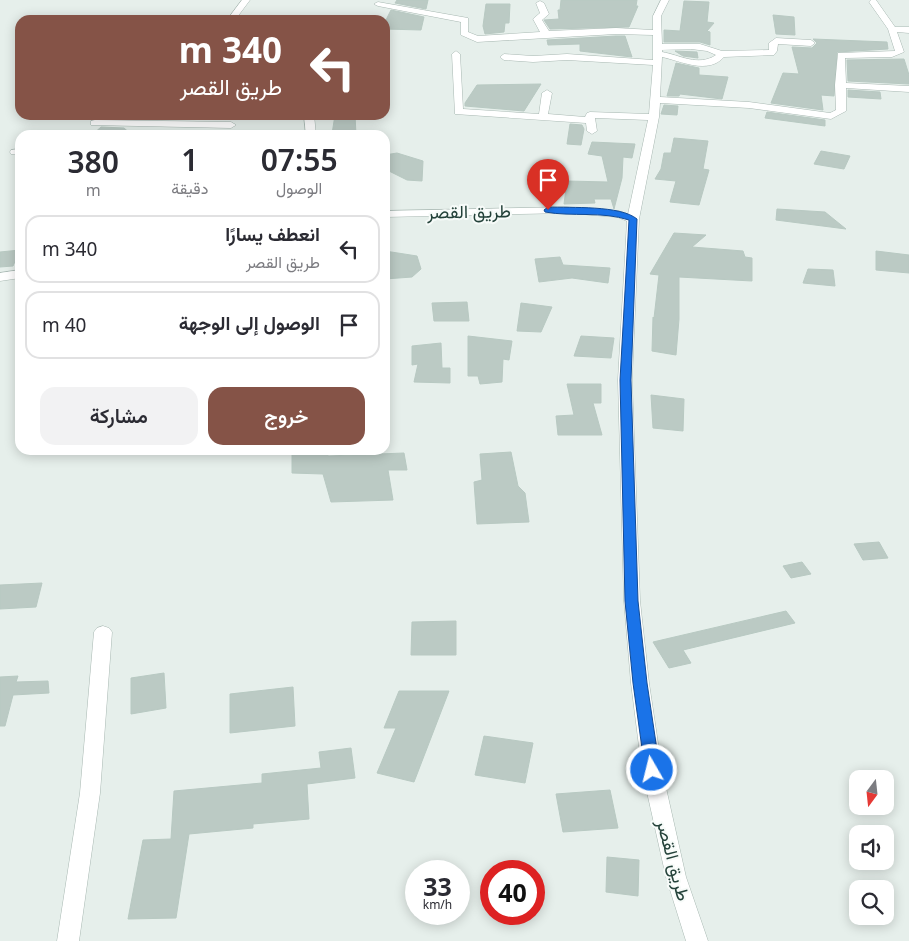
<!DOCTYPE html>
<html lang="ar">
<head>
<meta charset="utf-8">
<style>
	:root { --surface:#fff; --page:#f2f2f3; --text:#2b2b33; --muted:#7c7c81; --line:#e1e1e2; --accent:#855347 }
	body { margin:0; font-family:"Noto Sans",Vazirmatn,sans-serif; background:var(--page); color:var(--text); direction:rtl; height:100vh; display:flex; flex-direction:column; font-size:19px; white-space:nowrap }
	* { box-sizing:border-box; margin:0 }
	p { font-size:16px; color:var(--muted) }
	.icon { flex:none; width:28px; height:28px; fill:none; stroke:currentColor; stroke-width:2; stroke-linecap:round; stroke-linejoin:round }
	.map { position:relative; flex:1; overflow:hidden; direction:ltr }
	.side { position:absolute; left:15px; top:130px; width:375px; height:325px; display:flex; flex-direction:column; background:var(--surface); border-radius:15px; box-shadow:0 2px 12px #0003; direction:rtl }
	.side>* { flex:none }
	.hud { position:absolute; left:15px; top:15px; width:375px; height:105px; border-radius:15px; box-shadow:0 2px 12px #0003; direction:rtl; background:#855347; color:#fff; overflow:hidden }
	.needle { width:32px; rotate:195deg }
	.tools { position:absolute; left:849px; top:770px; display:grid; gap:10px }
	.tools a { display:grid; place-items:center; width:45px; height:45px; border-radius:10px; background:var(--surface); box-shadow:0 2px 12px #0003; font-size:25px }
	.speed { position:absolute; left:405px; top:860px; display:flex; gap:10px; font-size:25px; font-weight:700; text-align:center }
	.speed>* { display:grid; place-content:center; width:65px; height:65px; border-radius:50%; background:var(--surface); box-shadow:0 2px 12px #0003; line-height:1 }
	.speed small { font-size:12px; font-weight:400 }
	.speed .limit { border:8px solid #d22; background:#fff; color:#111 }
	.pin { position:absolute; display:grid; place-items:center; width:42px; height:42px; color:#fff; margin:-51px -21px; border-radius:50% 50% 50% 0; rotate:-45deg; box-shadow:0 0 5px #0007 }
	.pin .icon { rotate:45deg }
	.me { position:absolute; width:55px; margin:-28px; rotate:352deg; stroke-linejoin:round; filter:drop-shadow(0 0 4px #0008) }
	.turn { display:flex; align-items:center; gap:18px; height:105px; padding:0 25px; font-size:22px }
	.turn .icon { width:65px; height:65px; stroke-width:2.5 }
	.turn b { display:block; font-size:35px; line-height:42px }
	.eta { display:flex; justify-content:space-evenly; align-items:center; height:85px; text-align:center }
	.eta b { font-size:30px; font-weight:600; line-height:35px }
	.cta { display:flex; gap:10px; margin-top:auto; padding:10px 25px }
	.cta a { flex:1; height:58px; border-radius:15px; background:var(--accent); color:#fff; font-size:20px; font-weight:600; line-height:58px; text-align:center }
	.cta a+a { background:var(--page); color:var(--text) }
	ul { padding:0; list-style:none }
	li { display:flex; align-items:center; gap:15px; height:68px; margin:0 10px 8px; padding:0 15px; border:2px solid var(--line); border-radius:15px }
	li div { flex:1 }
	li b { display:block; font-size:19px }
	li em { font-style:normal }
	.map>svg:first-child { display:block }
	.building { fill:#bbcac4; stroke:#b8c9c2 }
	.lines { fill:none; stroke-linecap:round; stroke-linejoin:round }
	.minor-casing { stroke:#a8b8b2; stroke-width:1 }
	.tertiary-casing { stroke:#a8b8b2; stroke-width:1 }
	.minor { fill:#fff; fill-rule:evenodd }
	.tertiary { fill:#fff; fill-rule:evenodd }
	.route { fill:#1a73e8; stroke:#114b97 }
	.labels { text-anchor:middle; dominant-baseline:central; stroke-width:4; stroke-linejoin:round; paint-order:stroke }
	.street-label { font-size:18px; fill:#24423a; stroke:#f7fbf9 }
</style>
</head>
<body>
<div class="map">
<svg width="909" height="941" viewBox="0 0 909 941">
	<rect width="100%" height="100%" fill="#e6efeb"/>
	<path class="building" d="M397,0H428L426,9L395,3Z
		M561,0H637L636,6H638L629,27L550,29L544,20L559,19L558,10H560Z
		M684,1L709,2L707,22L714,23L707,31L710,32V45L700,42H664V30L680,31Z
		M486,4H510L509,23H505L504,32L485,34L483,26Z
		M391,10L424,17L421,30L385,29V22Z
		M773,15L794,17L795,35L776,34Z
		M616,36H625L632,57L580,51V44L548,45L547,40Z
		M813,39L887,42L888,49L837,52L834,96L821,95L823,110L771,103L783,73L799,74L792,47L812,48L817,43Z
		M675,51L697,52L698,58L683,56Z
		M904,59L909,75V84L848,81L847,60Z
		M676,63L699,68V75L728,77L722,99L680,94L679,96H667Z
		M541,84L524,111L465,106V103L477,85Z
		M848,90L880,92L881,99L848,97Z
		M664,105L678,106L677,115L661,114Z
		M767,112L825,120V126L765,118Z
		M335,115H355L356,135L332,134Z
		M570,124L582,125L584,129L581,145L567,144Z
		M101,127L124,128L132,135H92Z
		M674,138L708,141L703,169L709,170L699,205L670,202L676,181L655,179L661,169L664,153H671Z
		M592,142L635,144L632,158L623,157L622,178L614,209L611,199H594L595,203L564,204L567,181L608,182L602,156L588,154Z
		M821,151L850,156L844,169L814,164Z
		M397,153L423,161L422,181L407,180L385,169V155Z
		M777,209L825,212L846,229L776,220Z
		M674,233L706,235L692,247L743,251L745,257L752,258V281L679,277V319L676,355L652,351L653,317L654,318L659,275L650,274Z
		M20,250L13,266L0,267V252Z
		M385,251L417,256L421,269L412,277L385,279Z
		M876,251L909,255V273L876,270Z
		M560,257L563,265L610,268L608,283L572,278L539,282L535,259Z
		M808,269L833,270L835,286L803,283Z
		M467,302L469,321H434L432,303Z
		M521,303L552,307L541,332L517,331Z
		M468,336L512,341L509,360L503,359L502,382L480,384L478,376H468Z
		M581,336L614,338L611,358L574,356Z
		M441,343L442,368H450V383L414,382L418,364L412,365V346Z
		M567,384H601V403H593L602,435H558L556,416L574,415Z
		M651,395L684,399L683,431L653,428Z
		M292,450H327L328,456L404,453L407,470H388L393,500L331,502L323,474L292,473Z
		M511,452L518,486L525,493L529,522L477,524L474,482L482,480L480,454Z
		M879,542L888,558L863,560L854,544Z
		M802,562L811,574L791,578L783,566Z
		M42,583L36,607L0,609V585Z
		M786,611L795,623L683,650L691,663L669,668L653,642Z
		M456,621V655H411L412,622Z
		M164,673L166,708L131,714V678Z
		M18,676L16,682L48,681L49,693L13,695L5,726H0V677Z
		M293,687L295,726L230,733V694Z
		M399,691H449L414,782L377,773L396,728H384Z
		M484,736L533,743L525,783L475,775Z
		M351,748L355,778L307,784L309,819L253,824V828L189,834L176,918L128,919L143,840L171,839L174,791L262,783V774L321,768L319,752Z
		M610,790L618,828L563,832L556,794Z
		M607,857L639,860L638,896L606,892Z"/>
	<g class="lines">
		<g class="minor-casing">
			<path id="minor" d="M242,0H250L235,20H227Z
				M661,0H669L661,16L662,44H700L722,51L769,50V43L776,38L811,40L815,43L811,46L778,44L777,51L774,55L724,57C708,75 681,61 662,57L660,97L749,102L830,113L836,110L835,85L838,53L895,51L888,29L869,2L871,0H876L895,27H909V33L897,32L904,52L892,57L845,58L846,83L909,86V92L846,88V111L831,119L749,108L660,103L659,117L639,219L633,222L627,219L648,120L595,118L597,131L592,134L587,131L586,123L455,114L452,54L456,51L460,54L463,109L539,114L542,93L547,90L552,93L548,114L585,117L587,113L590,112L649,114L653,65L567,60L533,62L504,60L500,57L504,54L533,56L567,54L653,60V35L616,34L477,42L461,35V22L378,6L374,4L378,2L468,18V32L478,36L540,32L533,19L540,13L536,3L540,1L544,3L549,14L542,20L549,31L616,28L653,30V16ZM691,49L707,51L716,55C698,67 680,55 662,52V50Z
				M304,115H314L316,135H306Z
				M95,120L231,122L236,125L231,128L91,125V121Z
				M20,149V155L11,154L10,152L11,150Z
				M103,626L109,628L112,632L100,793L79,941H57L80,793L94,632L97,628Z"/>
		</g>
		<g class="tertiary-casing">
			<path id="tertiary" d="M566,207L619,211L637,217L639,219L632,380L640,601L649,683L662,770L686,877L708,941H686L666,877L642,770L631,683L624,601L618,380L627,221L617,217L566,213L385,217V211Z
				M20,270V278L0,281V273Z"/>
		</g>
		<use href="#minor" class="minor"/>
		<use href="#tertiary" class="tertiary"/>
	</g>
	<path class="route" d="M548,207C571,208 620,205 637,219L631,380L638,601L647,683L660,770L658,774L652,776L647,774L645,770L633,683L625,601L620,380L629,220C601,211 573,217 545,212L544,210Z"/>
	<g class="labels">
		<g class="street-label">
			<text transform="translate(469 211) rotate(-1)">طريق القصر</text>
			<text transform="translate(674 860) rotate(75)">طريق القصر</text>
		</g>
	</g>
</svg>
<div class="tools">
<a><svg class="needle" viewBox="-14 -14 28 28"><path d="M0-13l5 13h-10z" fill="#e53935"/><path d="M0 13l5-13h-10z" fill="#7c7c81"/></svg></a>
<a><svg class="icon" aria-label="sound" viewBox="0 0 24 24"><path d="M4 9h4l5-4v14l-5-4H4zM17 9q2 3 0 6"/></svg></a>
<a><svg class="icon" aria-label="search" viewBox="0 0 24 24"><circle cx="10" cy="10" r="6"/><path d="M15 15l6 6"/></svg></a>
</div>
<div class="speed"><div>33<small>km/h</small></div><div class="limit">40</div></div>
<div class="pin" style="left:548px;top:210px;background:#d93025"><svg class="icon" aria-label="arrive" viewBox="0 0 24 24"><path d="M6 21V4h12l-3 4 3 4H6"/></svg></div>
<svg class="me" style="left:652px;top:770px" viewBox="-20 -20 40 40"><circle r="17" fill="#1a73e8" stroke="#fff" stroke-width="3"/><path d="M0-11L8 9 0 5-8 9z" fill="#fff"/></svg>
<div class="hud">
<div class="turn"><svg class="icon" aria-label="left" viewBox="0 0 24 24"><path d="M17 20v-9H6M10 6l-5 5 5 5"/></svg><div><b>340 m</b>طريق القصر</div></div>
</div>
<section class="side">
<div class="eta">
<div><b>07:55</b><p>الوصول</p></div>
<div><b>1</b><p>دقيقة</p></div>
<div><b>380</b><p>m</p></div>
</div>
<ul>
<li><svg class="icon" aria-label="left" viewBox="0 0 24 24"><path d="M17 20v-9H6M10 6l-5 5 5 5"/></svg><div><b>انعطف يسارًا</b><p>طريق القصر</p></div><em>340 m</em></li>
<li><svg class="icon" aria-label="arrive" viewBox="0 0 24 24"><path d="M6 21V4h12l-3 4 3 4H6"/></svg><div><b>الوصول إلى الوجهة</b></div><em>40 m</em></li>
</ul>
<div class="cta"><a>خروج</a><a>مشاركة</a></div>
</section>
</div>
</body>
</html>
